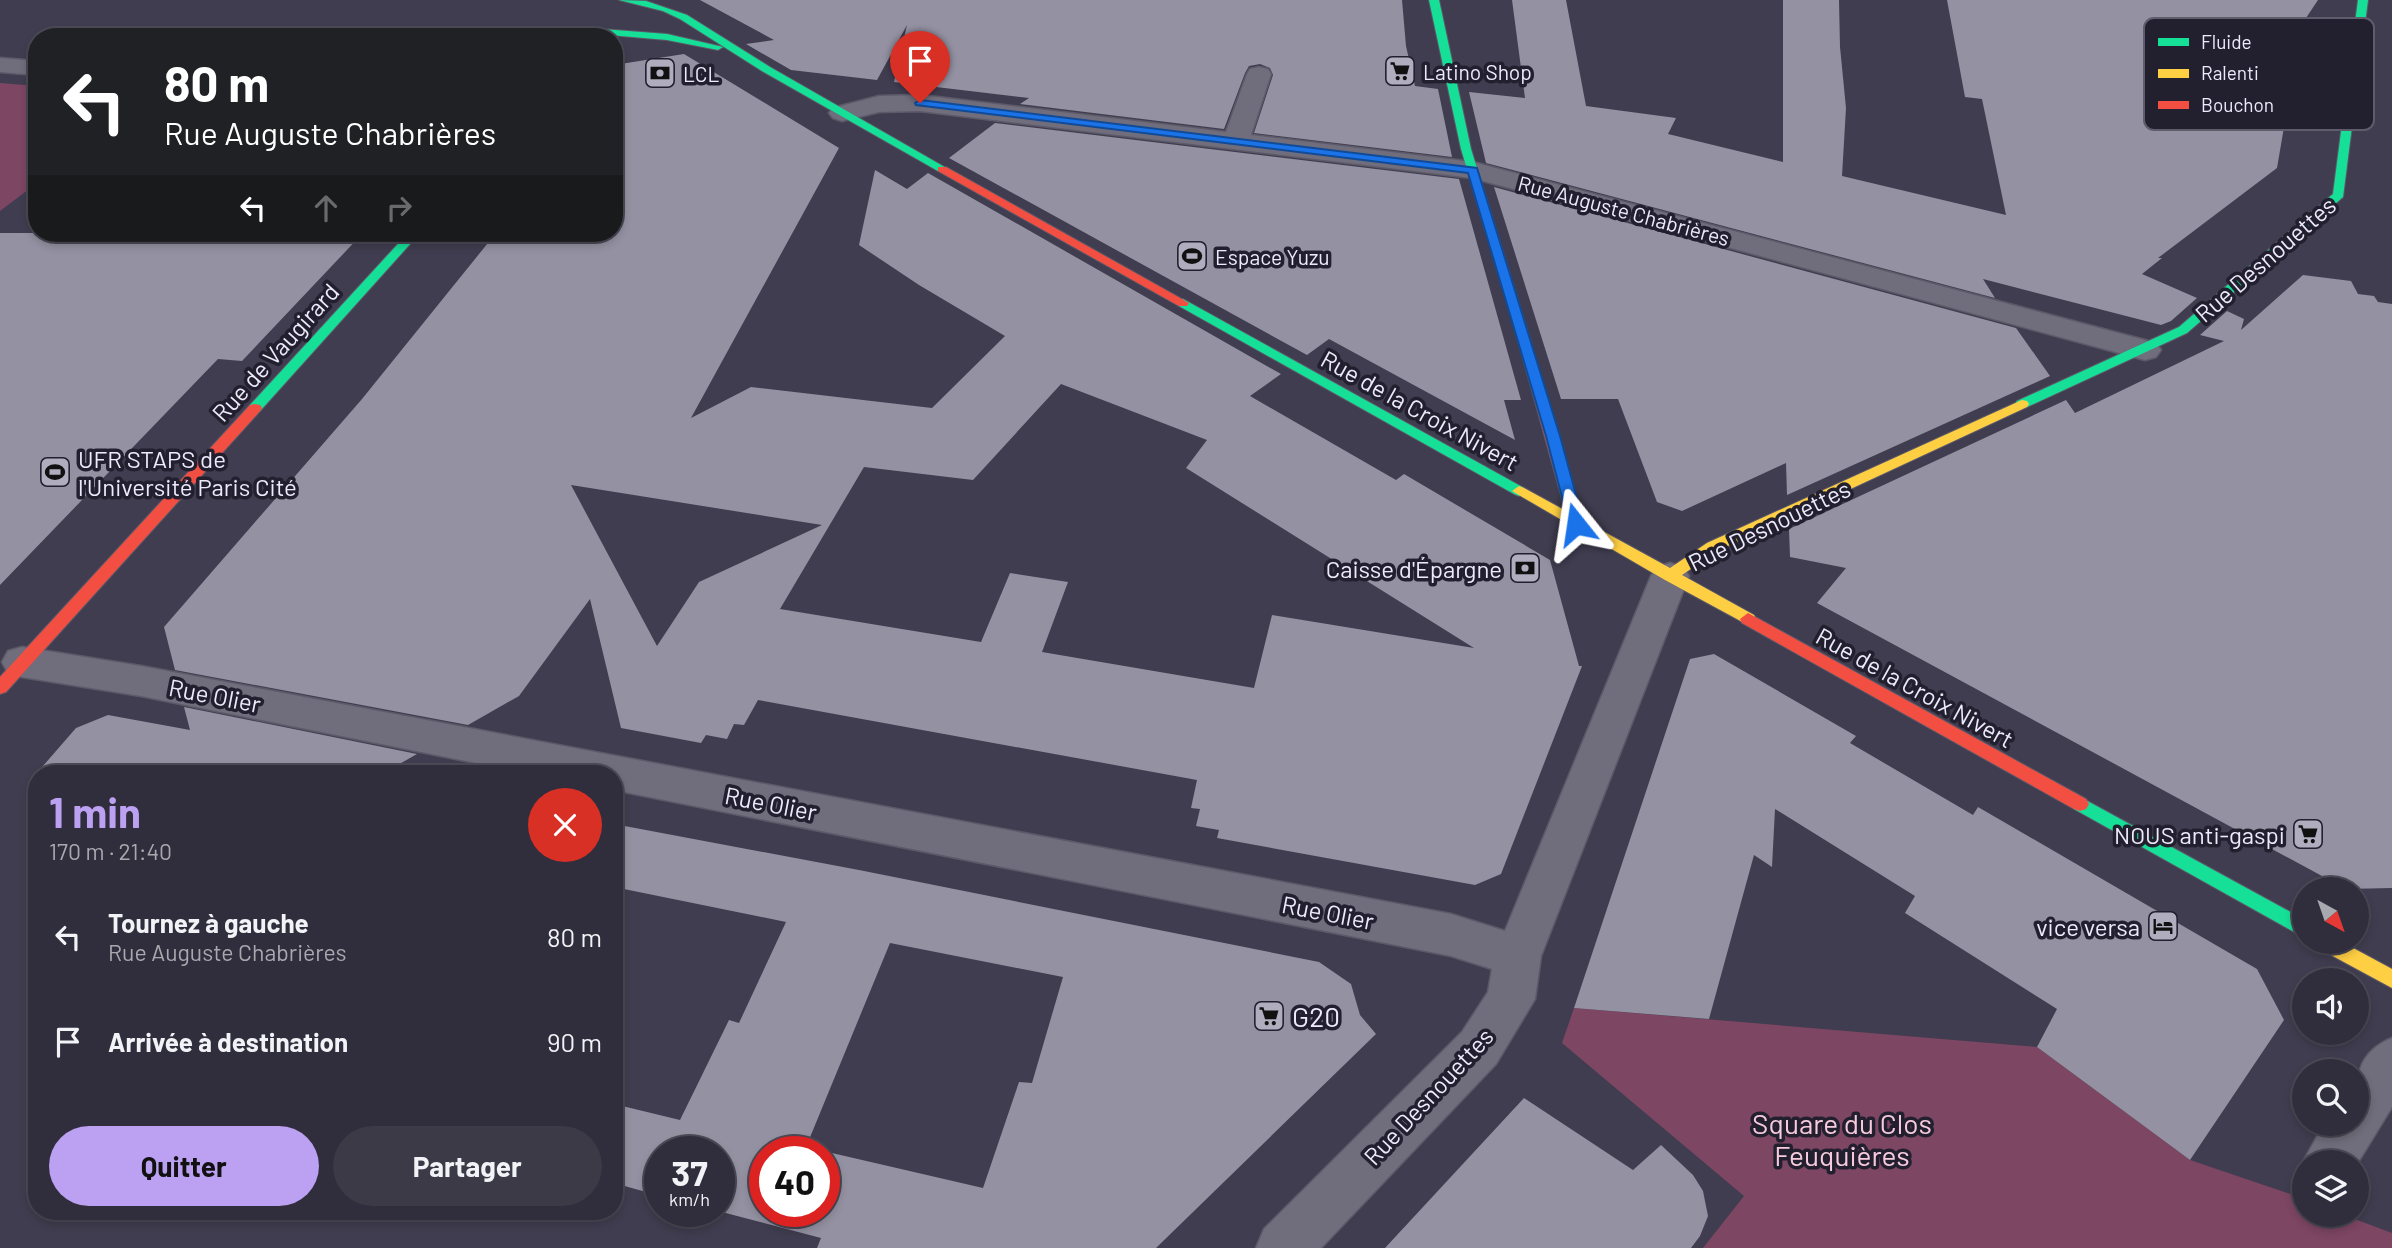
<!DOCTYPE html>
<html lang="fr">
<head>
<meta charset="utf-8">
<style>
	:root { --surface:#302e3c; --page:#3c3a47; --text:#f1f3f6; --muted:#a8a8af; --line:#4b4a56; --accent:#bca0f2 }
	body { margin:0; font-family:Barlow,sans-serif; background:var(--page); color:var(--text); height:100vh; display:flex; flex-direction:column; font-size:26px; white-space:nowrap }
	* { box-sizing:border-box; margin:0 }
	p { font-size:23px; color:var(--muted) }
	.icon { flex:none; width:38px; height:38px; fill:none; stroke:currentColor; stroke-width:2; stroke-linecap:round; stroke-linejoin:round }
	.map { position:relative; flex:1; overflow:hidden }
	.details { position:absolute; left:28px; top:765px; width:595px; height:455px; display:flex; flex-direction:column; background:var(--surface); border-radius:28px; box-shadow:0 4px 10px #0003,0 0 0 2px var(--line) }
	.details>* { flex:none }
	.banner { position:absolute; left:28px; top:28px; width:595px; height:214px; border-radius:28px; box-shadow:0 4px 10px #0003,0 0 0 2px var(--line); background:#202124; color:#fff; overflow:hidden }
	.needle { width:46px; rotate:140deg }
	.controls { position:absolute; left:2292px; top:877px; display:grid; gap:14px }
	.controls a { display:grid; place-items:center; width:77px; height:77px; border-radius:50%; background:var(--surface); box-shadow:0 4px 10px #0003,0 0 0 2px var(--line); font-size:35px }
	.speed { position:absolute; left:644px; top:1136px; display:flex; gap:14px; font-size:35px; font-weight:700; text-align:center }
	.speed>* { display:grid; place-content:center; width:91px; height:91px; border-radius:50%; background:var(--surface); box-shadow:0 4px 10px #0003,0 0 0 2px var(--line); line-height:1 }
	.speed small { font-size:18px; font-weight:400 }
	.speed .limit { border:10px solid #d22; background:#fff; color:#111 }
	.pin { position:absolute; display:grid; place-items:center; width:60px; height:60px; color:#fff; margin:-72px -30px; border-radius:50% 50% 50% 0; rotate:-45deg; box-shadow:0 0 7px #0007 }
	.pin .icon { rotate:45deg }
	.me { position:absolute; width:77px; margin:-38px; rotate:345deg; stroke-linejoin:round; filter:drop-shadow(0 0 5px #0008) }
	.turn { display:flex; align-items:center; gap:24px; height:147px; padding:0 21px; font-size:32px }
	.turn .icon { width:91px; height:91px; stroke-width:2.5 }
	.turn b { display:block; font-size:49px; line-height:60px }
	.lanes { display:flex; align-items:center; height:66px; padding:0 21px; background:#0003; justify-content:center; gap:35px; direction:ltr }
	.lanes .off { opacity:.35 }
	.round { display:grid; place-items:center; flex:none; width:74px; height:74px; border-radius:37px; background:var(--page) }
	.headline { display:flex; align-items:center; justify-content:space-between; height:119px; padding:0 21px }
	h1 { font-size:42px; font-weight:700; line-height:52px; color:var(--accent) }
	.cta { display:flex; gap:14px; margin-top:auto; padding:14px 21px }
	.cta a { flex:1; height:80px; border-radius:42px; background:var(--accent); color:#111; font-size:28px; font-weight:700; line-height:80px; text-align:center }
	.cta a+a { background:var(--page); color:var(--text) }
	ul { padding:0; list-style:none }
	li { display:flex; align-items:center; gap:21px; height:105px; padding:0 21px }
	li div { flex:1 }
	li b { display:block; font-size:26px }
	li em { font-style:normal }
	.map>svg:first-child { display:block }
	.green { fill:#7d4663 }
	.building { fill:#9491a2; fill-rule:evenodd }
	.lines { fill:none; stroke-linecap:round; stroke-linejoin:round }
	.street-casing { stroke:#5c5969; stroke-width:3 }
	.fast-casing { stroke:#5c5969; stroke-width:2 }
	.slow-casing { stroke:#5c5969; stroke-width:2 }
	.jam-casing { stroke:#5c5969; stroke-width:2 }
	.street { fill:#706d7c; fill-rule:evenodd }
	.fast { fill:#16e098; fill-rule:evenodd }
	.slow { fill:#ffcf43; fill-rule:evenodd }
	.jam { fill:#f24e42; fill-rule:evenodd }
	.route { fill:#1a73e8; stroke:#114b97; stroke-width:2 }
	.labels { text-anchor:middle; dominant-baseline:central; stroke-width:7; stroke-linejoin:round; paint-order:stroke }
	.far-poi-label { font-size:21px; fill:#eceafb; stroke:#221f2f; text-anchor:start }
	.far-street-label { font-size:21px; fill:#eceafb; stroke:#221f2f }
	.street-label { font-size:24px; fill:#eceafb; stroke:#221f2f }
	.poi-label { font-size:24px; fill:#eceafb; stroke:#221f2f; text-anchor:end }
	.near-poi-label { font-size:28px; fill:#eceafb; stroke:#221f2f; text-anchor:start }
	.near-park-label { font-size:28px; fill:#f7cbdd; stroke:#221f2f }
	.key { fill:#221f2f; stroke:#5f5c6c; stroke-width:2 }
	.key-label { font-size:19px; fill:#eceafb }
</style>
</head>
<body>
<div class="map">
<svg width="2392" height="1248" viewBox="0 0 2392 1248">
	<rect width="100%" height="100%" fill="#403d50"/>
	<path class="green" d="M0,83L37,86V183L0,211Z
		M1574,1008L2037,1047L2190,1160L2305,1199V1214L2344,1215L2392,1233V1248H1703L1744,1196L1562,1043Z"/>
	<path class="building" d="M700,0H1402L1406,46L1415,86L1438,89L1452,157L1254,133L1273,75L1270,68L1260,64L1249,66L1245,73L1224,129L1020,104L1029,98L894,82L907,25L877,80L791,70L746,44L774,40Z
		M1512,0H1566L1586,106L1676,118L1668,134L1783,162V0H1839L1840,47L1846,108L1842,176L2006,215L1982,99L1965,97L1947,0H2318L2286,48L2295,52L2269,94L2289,98L2277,168L2158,258H2162L2142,274L2197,298L2171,321L2161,325L1983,279L1995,298L1486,163L1469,92L1525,98Z
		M684,54L839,148L691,418L751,387L932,408L1005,336L919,285L859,245L875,170L907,189L928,173L1281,374L1250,396L1396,480L1404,474L1550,560L1579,666H1582L1501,874L1475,885L1217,838L1219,830L1196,826L1200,809L1191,808L1197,780L758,700L744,725L734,724L727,739L706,735L701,743L621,728L590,599L519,696L468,725L175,670L164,627L362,399L496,233H614V65ZM1061,384L1207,440L1186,468L1474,648L1272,615L1254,688L1042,652L1068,582L1010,573L981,642L780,609L864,467L973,480ZM571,485L822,525L699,582L657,646Z
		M995,123L1459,179L1521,400H1504L1515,440L1329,339L1307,355L949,158Z
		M1494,187L2016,328L2050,376L1787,495L1786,463L1682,511L1657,502L1618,399H1561Z
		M0,233H363L242,361L218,359L0,585Z
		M2303,275L2351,281L2358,294L2374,296L2378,302L2392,304V888L2346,889L1817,603L1846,568L1790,557L1789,529L2066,400L2075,413L2224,341L2200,335L2227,311L2244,319L2241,330Z
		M1714,654L1856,736L1850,743L1973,815L1978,807L2257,969L2284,1020L2190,1160L2037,1047L2057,1009L1905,913L1915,896L1775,809L1772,867L1754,855L1709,1019L1574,1008L1690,659Z
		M184,707L417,754L382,774H36L76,728L108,715L190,730Z
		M614,824L859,870L1319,962L1351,984L1360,1015L1376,1034L1156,1248H817L821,1238L718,1211L719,1152H660V1196L614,1183V1104L680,1120L729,1020L739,1023L786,922L614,887ZM890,943L1063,977L1032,1083L1019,1082L983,1188L806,1147ZM765,1152H824V1211H765Z
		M1524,1098L1633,1170L1661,1145L1693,1175L1703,1191L1708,1216L1700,1236L1691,1248H1385Z"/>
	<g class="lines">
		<g class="street-casing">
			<path id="street" d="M0,58L37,61V75L0,72Z
				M1259,67L1268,69L1271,74L1251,135L1473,162L2156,343L2161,350L2156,357L2145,360L1472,178L920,111L879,112L842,121L833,118L829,113L833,108L879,96L920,95L1226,132L1247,74L1250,69Z
				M1670,563L1683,567L1689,576L1541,956L1535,999L1496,1064L1321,1248H1256L1264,1229L1462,1032L1488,992L1492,969L1451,956L614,790V774H531L141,696L22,677L8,673L2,662L8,651L22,647L141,666L1451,914L1505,931L1651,576L1657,567Z
				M2392,1038V1107L2357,1164V1162H2305V1166L2303,1162L2324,1124H2357C2357,1086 2351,1055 2392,1038Z"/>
		</g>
		<g class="fast-casing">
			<path id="fast" d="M619,0L646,1L687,15L770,67L948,169L938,171L762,71L680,19L663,11Z
				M1429,0H1439L1471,149L1528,333L1527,336L1522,337L1516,333L1461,149Z
				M2358,0H2368L2343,197L2187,333L2027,407H2017L2015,404L2017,401L2179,327L2333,194Z
				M589,28L667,34L723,47L718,50L667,40L586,33L584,31Z
				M408,233H420L260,411H250L248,408L250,405Z
				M1183,299L1524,488L1526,491L1519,496L1514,494L1179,306L1177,303Z
				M2080,797L2305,920V938L2074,809L2071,804L2074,799Z"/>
		</g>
		<g class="slow-casing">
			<path id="slow" d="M2022,400L2027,401L2029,404L2027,407L1717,551L1682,575L1754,615L1756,619L1748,625L1665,580L1512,491L1519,486L1524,488L1670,568L1707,543Z
				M2315,942H2342L2392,969V988L2318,948Z"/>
		</g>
		<g class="jam-casing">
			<path id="jam" d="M938,167H946L1189,303L1187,306H1179L938,171Z
				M1522,329L1528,333L1583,524L1576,529L1569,524L1516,333Z
				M255,404L260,405L262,408L260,411L6,692L0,694V677L250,405Z
				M1748,613L2086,799L2089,804L2086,809L2080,811L2074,809L1742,623L1740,619Z"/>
		</g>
		<use href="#street" class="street"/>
		<use href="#fast" class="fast"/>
		<use href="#slow" class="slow"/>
		<use href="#jam" class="jam"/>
	</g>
	<path class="route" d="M920,100L1477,168L1560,436L1584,524L1582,528L1576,529L1569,524L1546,436L1468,173L916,105L915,103Z"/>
	<defs>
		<g id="supermarket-square" transform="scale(1.575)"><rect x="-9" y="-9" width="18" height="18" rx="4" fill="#b0adbf" stroke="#221f2f"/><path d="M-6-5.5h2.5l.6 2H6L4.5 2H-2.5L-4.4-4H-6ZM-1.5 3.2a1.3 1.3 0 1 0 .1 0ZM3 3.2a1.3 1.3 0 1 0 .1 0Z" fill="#111"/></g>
		<g id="bank-square" transform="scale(1.575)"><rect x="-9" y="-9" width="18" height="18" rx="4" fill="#b0adbf" stroke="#221f2f"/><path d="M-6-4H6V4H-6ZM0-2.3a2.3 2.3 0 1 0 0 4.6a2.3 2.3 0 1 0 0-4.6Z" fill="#111"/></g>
		<g id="stadium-square" transform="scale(1.575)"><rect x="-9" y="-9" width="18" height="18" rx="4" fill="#b0adbf" stroke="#221f2f"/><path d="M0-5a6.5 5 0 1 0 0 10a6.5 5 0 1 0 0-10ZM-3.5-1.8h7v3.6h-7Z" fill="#111"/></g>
		<g id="hotel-square" transform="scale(1.575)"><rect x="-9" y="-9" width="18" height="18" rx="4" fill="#b0adbf" stroke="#221f2f"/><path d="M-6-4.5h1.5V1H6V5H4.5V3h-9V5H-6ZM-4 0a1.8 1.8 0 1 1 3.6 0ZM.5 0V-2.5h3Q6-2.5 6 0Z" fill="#111"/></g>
	</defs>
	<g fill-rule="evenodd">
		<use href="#supermarket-square" x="1400" y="71"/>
		<use href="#bank-square" x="660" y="73"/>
		<use href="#stadium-square" x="1192" y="256"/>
		<use href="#stadium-square" x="55" y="472"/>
		<use href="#bank-square" x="1525" y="568"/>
		<use href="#supermarket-square" x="2308" y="834"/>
		<use href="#hotel-square" x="2163" y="926"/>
		<use href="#supermarket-square" x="1269" y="1016"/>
	</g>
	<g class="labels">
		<g class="far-poi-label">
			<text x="1423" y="71">Latino Shop</text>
			<text x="683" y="73">LCL</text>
			<text x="1215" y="256">Espace Yuzu</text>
		</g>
		<g class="far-street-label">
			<text transform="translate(1624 210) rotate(15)">Rue Auguste Chabrières</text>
		</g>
		<g class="street-label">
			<text transform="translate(2265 259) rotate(-41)">Rue Desnouettes</text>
			<text transform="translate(275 352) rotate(-48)">Rue de Vaugirard</text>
			<text transform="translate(1420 410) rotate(29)">Rue de la Croix Nivert</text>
			<text transform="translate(1769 525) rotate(-26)">Rue Desnouettes</text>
			<text transform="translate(1915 687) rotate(29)">Rue de la Croix Nivert</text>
			<text transform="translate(215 695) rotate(11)">Rue Olier</text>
			<text transform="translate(771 803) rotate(11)">Rue Olier</text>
			<text transform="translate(1328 912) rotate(11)">Rue Olier</text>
			<text transform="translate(1428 1096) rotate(-47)">Rue Desnouettes</text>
		</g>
		<g class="poi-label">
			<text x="78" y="458" text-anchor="start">UFR STAPS de<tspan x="78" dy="28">l'Université Paris Cité</tspan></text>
			<text x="1502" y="568">Caisse d'Épargne</text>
			<text x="2285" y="834">NOUS anti-gaspi</text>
			<text x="2140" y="926">vice versa</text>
		</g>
		<g class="near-poi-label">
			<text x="1292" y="1016">G20</text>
		</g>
		<g class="near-park-label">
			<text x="1842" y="1123">Square du Clos<tspan x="1842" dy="32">Feuquières</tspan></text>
		</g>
	</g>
	<rect x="2144" y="18" width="230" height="112" rx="10" class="key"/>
	<rect x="2158" y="38" width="31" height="8" fill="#16e098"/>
	<rect x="2158" y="69" width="31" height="9" fill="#ffcf43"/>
	<rect x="2158" y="101" width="31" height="8" fill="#f24e42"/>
	<g class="key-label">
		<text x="2201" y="49">Fluide</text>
		<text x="2201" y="80">Ralenti</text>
		<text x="2201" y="112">Bouchon</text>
	</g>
</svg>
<div class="controls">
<a><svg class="needle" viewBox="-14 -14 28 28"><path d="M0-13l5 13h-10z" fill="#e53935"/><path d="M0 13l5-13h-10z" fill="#a8a8af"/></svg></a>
<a><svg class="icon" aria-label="sound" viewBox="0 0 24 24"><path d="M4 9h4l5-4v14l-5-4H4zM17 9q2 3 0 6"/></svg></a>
<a><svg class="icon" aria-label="search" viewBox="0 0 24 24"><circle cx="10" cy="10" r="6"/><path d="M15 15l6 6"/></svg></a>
<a><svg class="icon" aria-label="layers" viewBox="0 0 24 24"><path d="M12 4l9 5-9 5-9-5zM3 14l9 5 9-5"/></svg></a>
</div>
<div class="speed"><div>37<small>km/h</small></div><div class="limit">40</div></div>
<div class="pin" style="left:920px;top:103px;background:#d93025"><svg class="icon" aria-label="arrive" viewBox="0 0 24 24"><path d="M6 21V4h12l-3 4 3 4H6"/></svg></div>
<svg class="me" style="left:1576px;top:524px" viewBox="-20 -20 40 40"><path d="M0-17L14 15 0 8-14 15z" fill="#1a73e8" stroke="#fff" stroke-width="4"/></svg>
<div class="banner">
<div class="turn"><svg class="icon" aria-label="left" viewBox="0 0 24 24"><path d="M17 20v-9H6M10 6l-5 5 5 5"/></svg><div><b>80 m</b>Rue Auguste Chabrières</div></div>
<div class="lanes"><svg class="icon" aria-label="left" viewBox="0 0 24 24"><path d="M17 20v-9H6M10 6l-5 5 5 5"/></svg><svg class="icon off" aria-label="ahead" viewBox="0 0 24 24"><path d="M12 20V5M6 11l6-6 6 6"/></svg><svg class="icon off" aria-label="right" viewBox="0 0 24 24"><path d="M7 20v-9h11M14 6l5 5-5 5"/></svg></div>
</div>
<section class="details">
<div class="headline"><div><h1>1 min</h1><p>170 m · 21:40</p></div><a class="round" style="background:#d93025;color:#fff"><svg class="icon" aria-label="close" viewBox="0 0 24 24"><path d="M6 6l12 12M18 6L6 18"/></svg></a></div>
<ul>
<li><svg class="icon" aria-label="left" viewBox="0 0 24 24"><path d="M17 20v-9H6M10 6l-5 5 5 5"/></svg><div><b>Tournez à gauche</b><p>Rue Auguste Chabrières</p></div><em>80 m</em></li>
<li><svg class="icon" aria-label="arrive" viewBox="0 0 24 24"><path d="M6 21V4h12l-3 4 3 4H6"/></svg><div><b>Arrivée à destination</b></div><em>90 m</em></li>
</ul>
<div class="cta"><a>Quitter</a><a>Partager</a></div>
</section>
</div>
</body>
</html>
